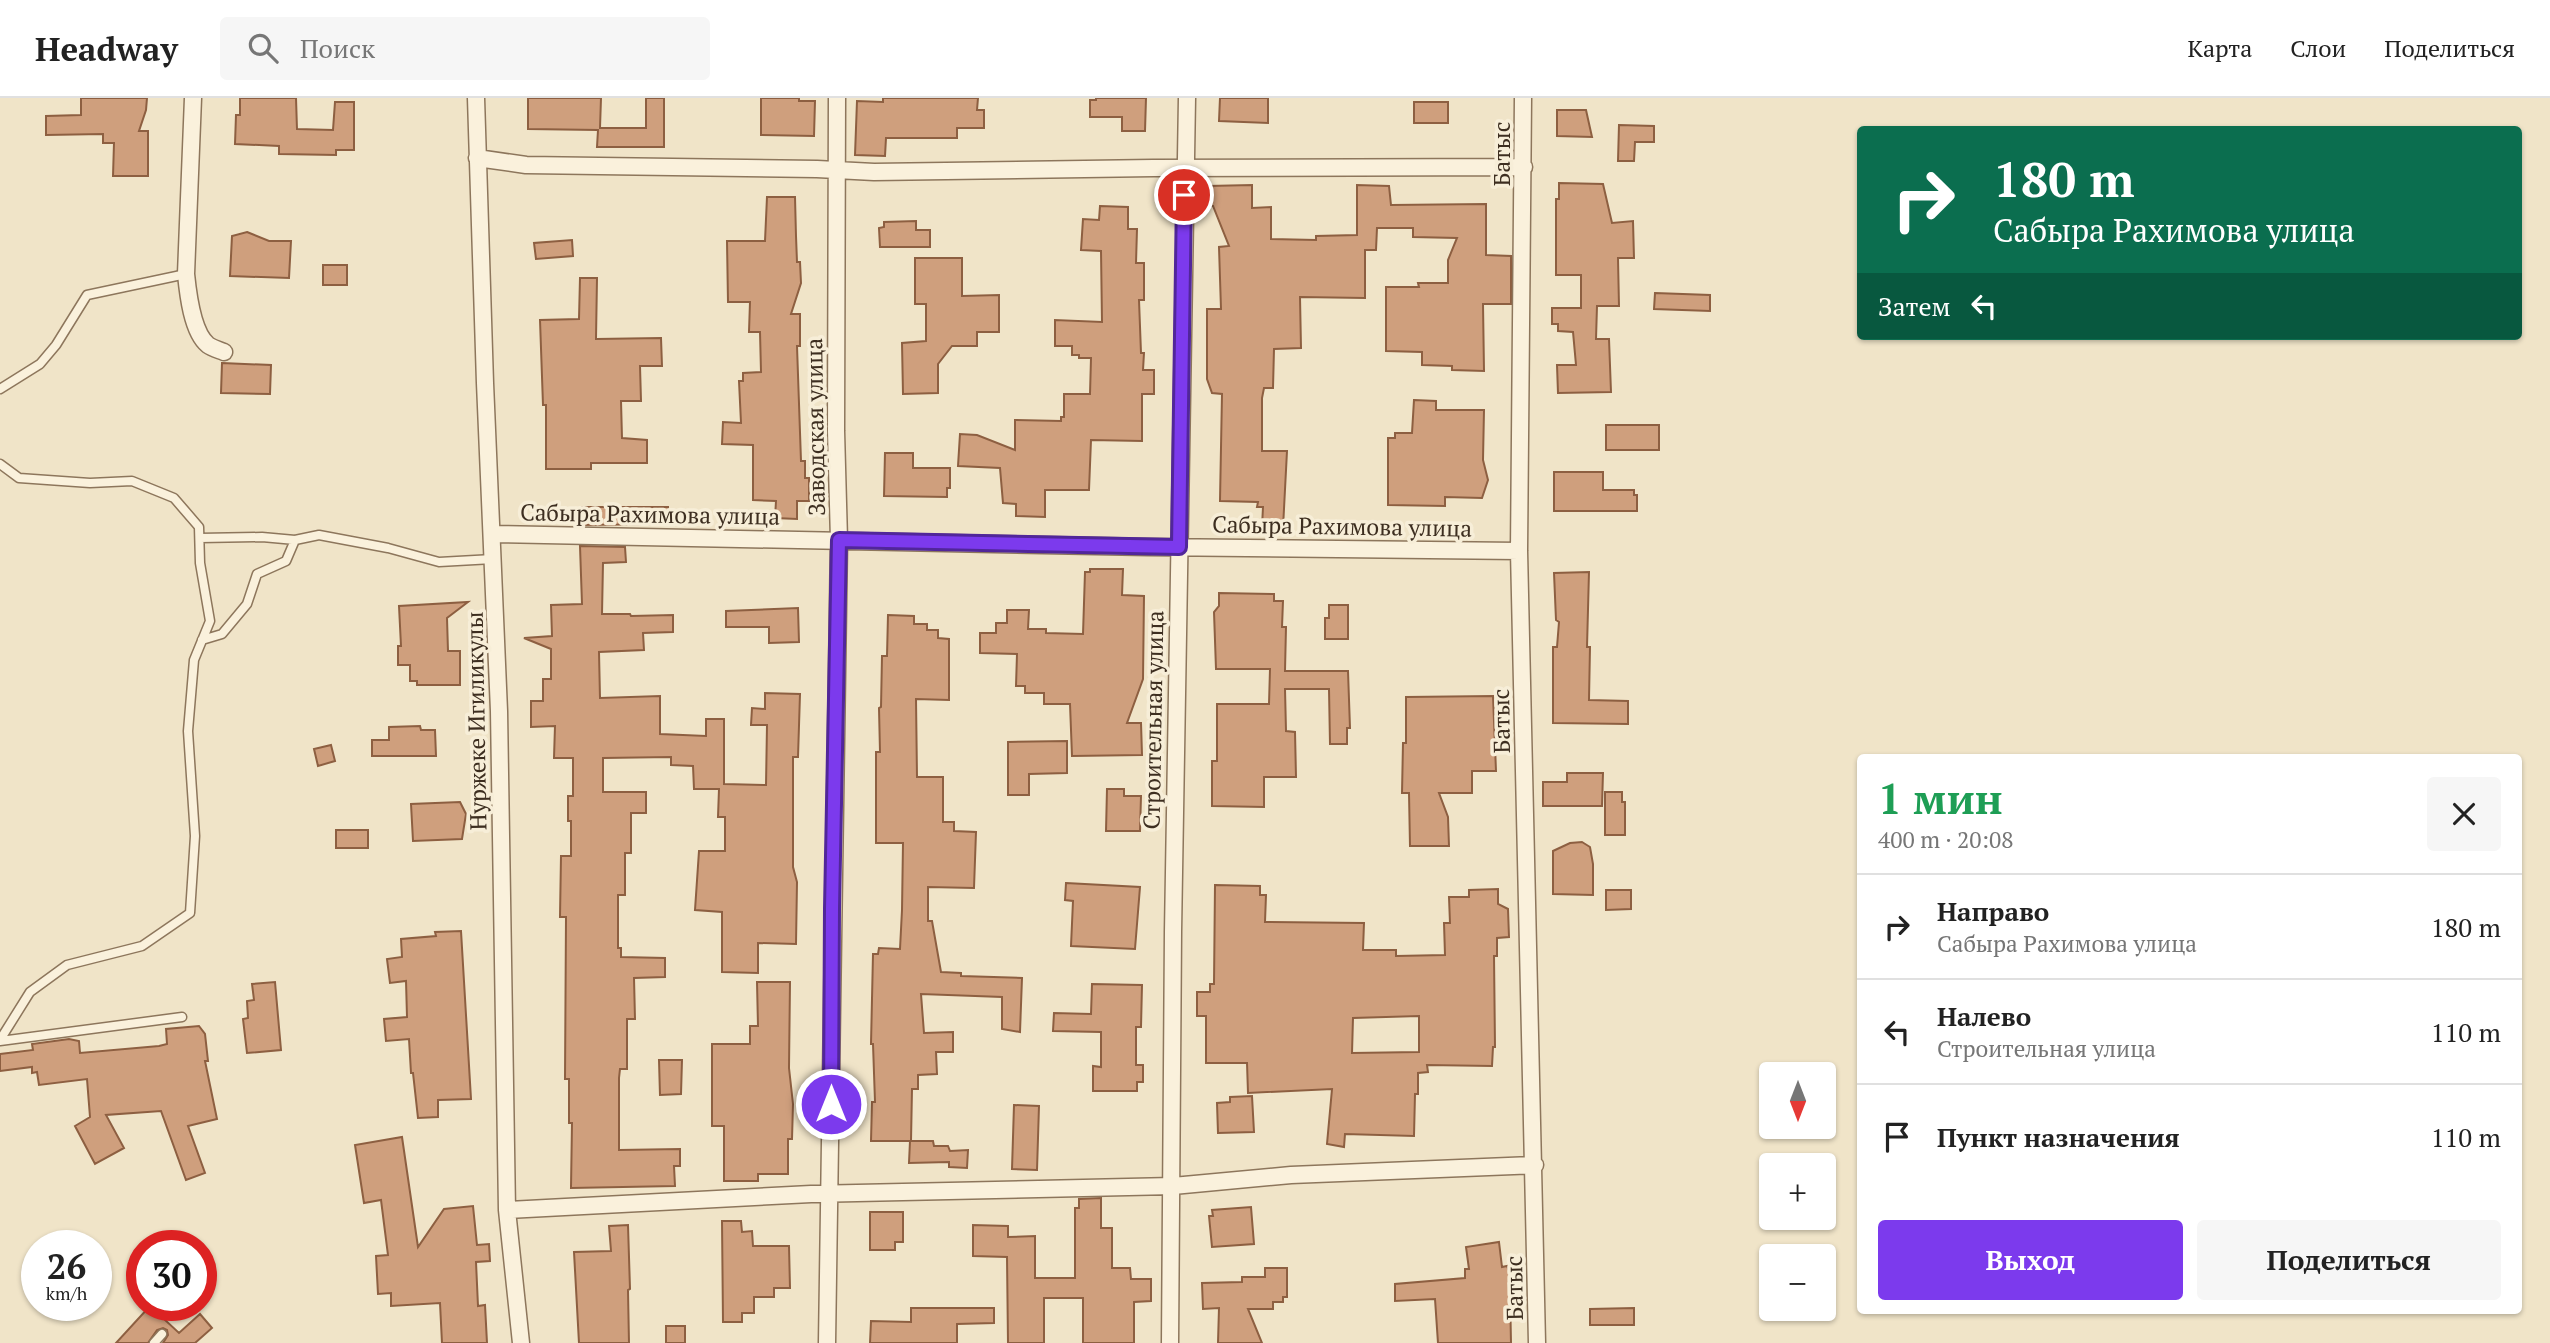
<!DOCTYPE html>
<html lang="ru">
<head>
<meta charset="utf-8">
<style>
	:root { --surface:#fff; --page:#f6f6f6; --text:#222; --muted:#767676; --line:#e0e0e0; --accent:#7c3aed }
	body { margin:0; font-family:"PT Serif",serif; background:var(--page); color:var(--text); height:100vh; display:flex; flex-direction:column; font-size:26px; white-space:nowrap }
	* { box-sizing:border-box; margin:0 }
	p { font-size:23px; color:var(--muted) }
	.icon { flex:none; width:38px; height:38px; fill:none; stroke:currentColor; stroke-width:2; stroke-linecap:round; stroke-linejoin:round }
	.map { position:relative; flex:1; overflow:hidden }
	.drawer { position:absolute; left:1857px; top:656px; width:665px; height:560px; display:flex; flex-direction:column; background:var(--surface); border-radius:7px; box-shadow:0 2px 5px #0004 }
	.drawer>* { flex:none }
	.hud { position:absolute; left:1857px; top:28px; width:665px; height:214px; border-radius:7px; box-shadow:0 2px 5px #0004; background:#0b6e4f; color:#fff; overflow:hidden }
	.needle { width:46px; rotate:180deg }
	.buttons { position:absolute; left:1759px; top:964px; display:grid; gap:14px }
	.buttons a { display:grid; place-items:center; width:77px; height:77px; border-radius:7px; background:var(--surface); box-shadow:0 2px 5px #0004; font-size:35px }
	.speed { position:absolute; left:21px; top:1132px; display:flex; gap:14px; font-size:35px; font-weight:700; text-align:center }
	.speed>* { display:grid; place-content:center; width:91px; height:91px; border-radius:50%; background:var(--surface); box-shadow:0 2px 5px #0004; line-height:1 }
	.speed small { font-size:18px; font-weight:400 }
	.speed .limit { border:10px solid #d22; background:#fff; color:#111 }
	.pin { position:absolute; display:grid; place-items:center; width:60px; height:60px; color:#fff; margin:-30px; border:4px solid #fff; border-radius:50%; box-shadow:0 2px 7px #0007 }
	.me { position:absolute; width:77px; margin:-38px; rotate:0deg; stroke-linejoin:round; filter:drop-shadow(0 0 5px #0008) }
	.turn { display:flex; align-items:center; gap:24px; height:147px; padding:0 21px; font-size:32px }
	.turn .icon { width:91px; height:91px; stroke-width:2.5 }
	.turn b { display:block; font-size:49px; line-height:60px }
	.then { display:flex; align-items:center; height:66px; padding:0 21px; background:#0003; gap:14px; font-size:26px }
	.round { display:grid; place-items:center; flex:none; width:74px; height:74px; border-radius:7px; background:var(--page) }
	.headline { display:flex; align-items:center; justify-content:space-between; height:119px; padding:0 21px }
	h1 { font-size:42px; font-weight:800; line-height:52px; color:#1e9e55 }
	.cta { display:flex; gap:14px; margin-top:auto; padding:14px 21px }
	.cta a { flex:1; height:80px; border-radius:7px; background:var(--accent); color:#fff; font-size:28px; font-weight:800; line-height:80px; text-align:center }
	.cta a+a { background:var(--page); color:var(--text) }
	ul { padding:0; list-style:none }
	li { display:flex; align-items:center; gap:21px; height:105px; padding:0 21px; border-top:2px solid var(--line) }
	li div { flex:1 }
	li b { display:block; font-size:26px }
	li em { font-style:normal }
	header { display:flex; align-items:center; gap:42px; box-sizing:border-box; height:98px; padding:0 35px; background:var(--surface); border-bottom:2px solid var(--line) }
	header strong { font-size:33px }
	nav { display:flex; gap:38px; margin-inline-start:auto; font-size:24px }
	.search { width:490px; height:63px; background:var(--page); display:flex; align-items:center; gap:18px; box-sizing:border-box; padding:0 24px; border-radius:7px; color:var(--muted); font-size:26px }
	.map>svg:first-child { display:block }
	.building { fill:#cf9f7d; stroke:#8d5f41; stroke-width:2; fill-rule:evenodd }
	.lines { fill:none; stroke-linecap:round; stroke-linejoin:round }
	.service-casing { stroke:#8d765c; stroke-width:11 }
	.minor-casing { stroke:#8d765c; stroke-width:19 }
	.service { stroke:#faf1dc; stroke-width:8 }
	.minor { stroke:#faf1dc; stroke-width:16 }
	.route-casing { stroke:#51269a; stroke-width:18 }
	.route { stroke:#7c3aed; stroke-width:12 }
	.labels { text-anchor:middle; dominant-baseline:central; stroke-width:7; stroke-linejoin:round; paint-order:stroke }
	.street-label { font-size:23px; fill:#3d2e20; stroke:#f7eed8 }
</style>
</head>
<body>
<header>
<strong>Headway</strong>
<div class="search"><svg class="icon" aria-label="search" viewBox="0 0 24 24"><circle cx="10" cy="10" r="6"/><path d="M15 15l6 6"/></svg>Поиск</div>
<nav><a>Карта</a><a>Слои</a><a>Поделиться</a></nav>
</header>
<div class="map">
<svg width="2550" height="1245" viewBox="0 0 2550 1245">
	<rect width="100%" height="100%" fill="#f0e4c8"/>
	<path class="building" d="M81,0H147L146,12L139,33H148V78H113L114,45H103V36L46,37V18L81,17Z
		M240,0H296L297,31L333,32L335,4H354V52H336V57L279,56V48L235,46L236,17H240Z
		M528,0H601L600,30H646V0H664V49H597L598,32L528,31Z
		M761,0H799V3H815L814,38L761,37Z
		M883,0H978L977,12H984V30H957V40H886L885,58L855,57L857,3L883,4Z
		M1096,0H1146L1145,33H1122V19H1090V2H1096Z
		M1220,0H1268V25L1219,23Z
		M1414,4H1448V25H1414Z
		M1557,12H1586L1592,39L1557,38Z
		M1619,27L1654,28V44H1635L1634,63H1618Z
		M1559,85L1603,86L1612,125L1633,123L1634,160H1618L1619,208H1597L1596,241H1609L1611,294L1558,295L1557,267H1576L1573,234L1558,233V226H1552V210H1581V177H1556V101H1559Z
		M1252,87V110L1271,109V141L1316,142V138L1357,137V87L1389,88L1391,107L1486,106V157L1511,158V206H1483L1484,273L1452,272V268L1422,267V254L1386,253V189H1419L1418,185H1448V162L1457,140L1413,139V130H1377L1376,152H1365V200L1300,199L1301,250L1274,251L1273,290H1264L1262,300V353H1287L1283,430H1280L1262,429L1263,409H1257L1258,404L1220,403L1222,296L1212,295L1207,281V211H1221L1219,149L1229,148L1213,108H1209L1208,88Z
		M767,99H795L796,138L797,164H800L801,185L791,216H800V248H797L801,363H805V380H809V403H797V421L775,420L776,403L753,402V347L722,346L723,324L741,325L739,283H743V275L761,274L760,234H749L750,204H728L727,143H765Z
		M1100,108L1128,109V131H1137L1136,165H1144V202H1139L1141,255H1144L1143,272H1154V296H1142V343L1091,342L1089,392H1045V419L1016,418V406L1003,405L1000,370L958,368L960,336L977,337L1015,352V322L1061,323V319H1064V296H1090L1091,260H1079V257H1072V248H1055V222L1102,224L1101,153L1081,152L1083,121L1099,122Z
		M916,123V132H930V149H880L879,130L884,129V124Z
		M247,134L269,143H291L289,180L230,178L232,138Z
		M572,142L573,158L536,161L534,145Z
		M915,160H962V198L999,197V234H977V248H952L938,266V295L903,296L902,245L926,243V206H915Z
		M323,167H347V187H323Z
		M580,180H597L596,241L661,240L662,268H640L641,303H621L622,340L647,342V365H591V371H546V307H543L540,222L579,221Z
		M1655,195L1710,197V213L1654,211Z
		M222,265L271,267L270,296L221,295Z
		M1414,302L1436,303V312H1484L1483,362L1488,382L1482,400L1445,399V408L1388,407V340H1395V335H1412Z
		M1606,327H1659V352H1606Z
		M885,355H913V370H950V390H947V399L884,398Z
		M1554,374H1603V392H1634V397H1637V413H1554Z
		M582,409H668V426L580,427Z
		M580,448L625,449L626,464L603,465L602,516H630L631,518L673,517V534L643,535L644,552L599,554L600,600L660,598V636L706,638V621H724V686L766,687L767,627H751L752,610L765,611V595L800,596L798,659H793V769L797,784L796,846L758,845V875L722,874V814L695,812L699,753H725V719H718L719,691H694L693,668L671,667V659L603,660V694H646V715H631V755H625V797H618V850H621V859L665,860V879L634,880L635,921H627V971H620L619,980V1052L680,1051V1068H674L675,1088L571,1090L572,1025H569V981H565L566,819H560L561,758H571V723H568V698H573V660H554L555,628L531,629V603H543V581H551V551L524,540L552,538L551,507L582,506Z
		M1090,471H1123L1122,497L1144,498L1143,581L1127,625H1141L1142,657L1072,658L1070,606H1044V595H1025V588H1016L1017,556L980,555V535H996V525H1007V512H1029L1028,531H1046V535L1083,536L1085,474H1090Z
		M1589,474L1587,549H1590L1589,602L1628,603V626L1553,625V549H1557L1559,524L1556,522L1554,475Z
		M1219,495L1274,496V503H1283L1282,529H1286L1285,573H1348L1350,630H1347V646H1330L1329,591H1285L1286,633L1295,634L1296,679H1264V709L1212,708V663H1217V606H1269L1270,571H1216L1214,514L1219,508Z
		M468,504L447,520L448,553H460V587H417V583H410V567H398V548H401L399,508Z
		M1329,507H1348V541H1325V520H1329Z
		M798,510L799,544L769,545V529H726V513Z
		M888,517L914,518V526H927V532H938V540L949,541V602L916,601L917,679H943V724H954V733L976,734L974,790L928,789V823H932L941,874L961,875V878L1022,880L1020,934L1002,931V899L921,896L924,935L953,934V954H936L937,976L918,977V991H912L911,1043H933L934,1048H948L950,1053L968,1052L967,1070L949,1069V1064L909,1065L910,1043H871L872,1004H875L873,946H871L873,856H878L879,850L900,851L902,812L903,745H876V654H880L879,610L881,609L882,558H887Z
		M1493,598L1496,673H1472V695H1439L1448,719L1449,748H1410L1409,695H1402L1403,645H1406V599Z
		M420,628L421,632H435L436,658H372V642H389V629Z
		M1067,643V675L1029,676V697H1008V644Z
		M331,647L335,663L318,668L314,651Z
		M1567,675H1603L1602,708H1543V684H1567Z
		M1107,691H1124V698H1141L1140,733H1106Z
		M1605,694H1622V704H1625V737H1605Z
		M460,704L466,716L462,741L413,743L411,706Z
		M336,732H368V750H336Z
		M1582,744L1590,749L1593,766V797L1553,796V753L1570,745Z
		M1066,785L1140,789L1135,851L1071,848L1073,803L1065,802Z
		M1215,787L1260,788V797H1266L1265,824L1364,825L1363,852H1396V858L1445,857L1444,825H1450L1449,799H1469V792L1498,791V806L1508,811L1509,839L1497,840V858H1494L1495,949H1493L1492,968L1427,967L1428,974L1418,975V996H1415L1414,1038L1345,1036L1344,1049L1327,1046L1332,991L1248,995L1247,965H1206V918H1197V894H1210V886H1214ZM1419,918V954L1352,955L1353,920Z
		M1606,792H1631V811L1606,812Z
		M461,833L471,1001L438,1002V1019L418,1020L413,975H411L409,941L386,943L384,921L407,919L406,883L390,885L387,861L402,859L401,841L436,838L435,834Z
		M275,884L281,952L247,955L243,921L248,920L247,903L254,902L252,886Z
		M757,884H790L789,970L793,1006L792,1041H788V1076H758V1083H724V1028H712V946H750V928H758Z
		M1092,886L1142,887L1141,929H1136V967H1143V984H1137V993H1093V968L1101,969V934L1053,933L1054,915L1091,916Z
		M199,928L205,936L208,963H205L217,1021L188,1028L205,1075L186,1082L161,1013L106,1017L124,1050L95,1066L75,1028L90,1019L87,981L39,987L37,974L32,975V969L0,973V956L33,952L32,946L69,941L79,943L80,955L159,948L167,946L166,931Z
		M659,962H682L681,996L660,997Z
		M1252,998L1254,1034L1218,1035L1217,1005L1230,1004V999Z
		M1014,1007L1039,1008L1037,1072L1012,1071Z
		M402,1039L418,1149L444,1111L473,1108L477,1147L489,1146L490,1163L476,1164L478,1208L485,1207L487,1245H442L440,1205L391,1208V1195L378,1196L376,1158L388,1157L381,1102L364,1105L355,1047Z
		M1101,1100V1130H1112V1170H1130L1131,1181H1151V1203L1134,1204V1245H1083V1200H1044V1245H1008L1007,1159L973,1158V1127L1008,1128V1139L1035,1138V1180H1075V1110H1079V1101Z
		M1251,1109L1254,1146L1212,1149L1209,1118H1213L1212,1112Z
		M870,1114H903V1144H895V1152H870Z
		M722,1123H741L742,1134L752,1133L753,1148H789L790,1190H774V1199H754V1215H742V1224H723Z
		M628,1127L630,1191L628,1192L629,1245H579L574,1154L611,1153L609,1128Z
		M1499,1144L1502,1169L1507,1168L1517,1192L1510,1194L1511,1245H1438L1435,1201L1395,1203V1186L1465,1180V1171H1469L1466,1149Z
		M1265,1170H1287V1199H1283V1204H1273V1211H1248L1262,1245H1218L1219,1210L1203,1211L1202,1185L1242,1184V1179H1265Z
		M150,1208L179,1235L200,1216L212,1230L195,1245H163L168,1237L167,1232L163,1230L157,1232L148,1245H116Z
		M911,1210H994V1225L957,1226V1245H870L871,1223L911,1224Z
		M1634,1210V1227H1590V1211Z
		M666,1228H685V1245H666Z"/>
	<g class="lines">
		<g class="service-casing">
			<path id="service" d="M0,291L40,266L56,247L87,197L186,176
				M0,366L19,380L90,385L132,383L174,400L199,429L200,465L210,523L194,562L188,633L195,738L190,815L142,848L67,867L30,894L0,942
				M200,440L262,439L295,442
				M202,542L222,536L247,506L257,476L286,463L295,442L319,437L388,450L439,464L493,461
				M0,943L182,919
				M154,1245L162,1236"/>
		</g>
		<g class="minor-casing">
			<path id="minor" d="M193,0L186,176C188,196 192,234 208,247C212,250 219,252 224,254
				M476,0L485,285L499,613L507,1112L521,1245
				M1523,0L1519,453L1537,1245
				M477,60L526,67L817,71L874,74L1153,70L1524,69
				M493,436L1148,449L1519,453
				M507,1112L811,1096L1173,1088L1291,1077L1535,1067
				M827,1245L839,442L836,333L837,0
				M1170,1245L1173,834L1187,0"/>
		</g>
		<use href="#service" class="service"/>
		<use href="#minor" class="minor"/>
	</g>
	<g class="lines">
		<g class="route-casing">
			<path id="route" d="M831,1006L832,811L839,442L1179,449L1184,97"/>
		</g>
		<use href="#route" class="route"/>
	</g>
	<g class="labels">
		<g class="street-label">
			<text transform="translate(1501 56) rotate(-90)">Батыс</text>
			<text transform="translate(815 329) rotate(-91)">Заводская улица</text>
			<text transform="translate(650 416) rotate(1)">Сабыра Рахимова улица</text>
			<text transform="translate(1342 428) rotate(1)">Сабыра Рахимова улица</text>
			<text transform="translate(1153 622) rotate(-89)">Строительная улица</text>
			<text transform="translate(476 623) rotate(-91)">Нуржеке Игиликулы</text>
			<text transform="translate(1501 623) rotate(-91)">Батыс</text>
			<text transform="translate(1514 1190) rotate(-91)">Батыс</text>
		</g>
	</g>
</svg>
<div class="buttons">
<a><svg class="needle" viewBox="-14 -14 28 28"><path d="M0-13l5 13h-10z" fill="#e53935"/><path d="M0 13l5-13h-10z" fill="#767676"/></svg></a>
<a>+</a>
<a>−</a>
</div>
<div class="speed"><div>26<small>km/h</small></div><div class="limit">30</div></div>
<div class="pin" style="left:1184px;top:97px;background:#d93025"><svg class="icon" aria-label="arrive" viewBox="0 0 24 24"><path d="M6 21V4h12l-3 4 3 4H6"/></svg></div>
<svg class="me" style="left:831px;top:1006px" viewBox="-20 -20 40 40"><circle r="17" fill="#7c3aed" stroke="#fff" stroke-width="3"/><path d="M0-11L8 9 0 5-8 9z" fill="#fff"/></svg>
<div class="hud">
<div class="turn"><svg class="icon" aria-label="right" viewBox="0 0 24 24"><path d="M7 20v-9h11M14 6l5 5-5 5"/></svg><div><b>180 m</b>Сабыра Рахимова улица</div></div>
<div class="then">Затем<svg class="icon" aria-label="left" viewBox="0 0 24 24"><path d="M17 20v-9H6M10 6l-5 5 5 5"/></svg></div>
</div>
<section class="drawer">
<div class="headline"><div><h1>1 мин</h1><p>400 m · 20:08</p></div><a class="round"><svg class="icon" aria-label="close" viewBox="0 0 24 24"><path d="M6 6l12 12M18 6L6 18"/></svg></a></div>
<ul>
<li><svg class="icon" aria-label="right" viewBox="0 0 24 24"><path d="M7 20v-9h11M14 6l5 5-5 5"/></svg><div><b>Направо</b><p>Сабыра Рахимова улица</p></div><em>180 m</em></li>
<li><svg class="icon" aria-label="left" viewBox="0 0 24 24"><path d="M17 20v-9H6M10 6l-5 5 5 5"/></svg><div><b>Налево</b><p>Строительная улица</p></div><em>110 m</em></li>
<li><svg class="icon" aria-label="arrive" viewBox="0 0 24 24"><path d="M6 21V4h12l-3 4 3 4H6"/></svg><div><b>Пункт назначения</b></div><em>110 m</em></li>
</ul>
<div class="cta"><a>Выход</a><a>Поделиться</a></div>
</section>
</div>
</body>
</html>
